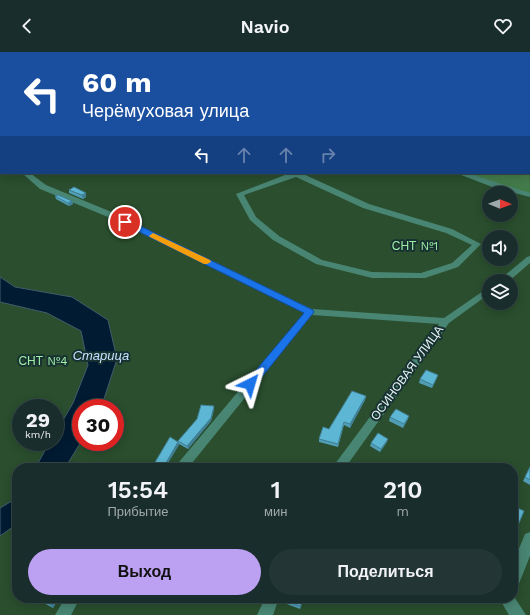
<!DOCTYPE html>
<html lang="ru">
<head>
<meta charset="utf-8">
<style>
	:root { --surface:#1a2d2d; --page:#233535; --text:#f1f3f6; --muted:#9fa8aa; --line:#384949; --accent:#bca0f2 }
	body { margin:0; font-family:"Work Sans",sans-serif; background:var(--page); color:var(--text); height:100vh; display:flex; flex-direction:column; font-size:15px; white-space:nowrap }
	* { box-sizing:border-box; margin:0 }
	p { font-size:13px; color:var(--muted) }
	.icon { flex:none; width:22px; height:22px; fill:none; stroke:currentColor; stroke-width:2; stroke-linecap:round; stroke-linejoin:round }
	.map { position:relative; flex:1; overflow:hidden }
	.side { position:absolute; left:12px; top:411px; width:506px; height:140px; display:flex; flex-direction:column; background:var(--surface); border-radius:16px; box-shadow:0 2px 10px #0003,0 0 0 1px var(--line) }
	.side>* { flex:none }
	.guide { position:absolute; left:0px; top:0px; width:530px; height:122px; box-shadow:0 2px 10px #0003,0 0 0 1px var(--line); background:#1a4fa0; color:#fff; overflow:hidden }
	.needle { width:26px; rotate:91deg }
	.fabs { position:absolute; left:482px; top:134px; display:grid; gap:8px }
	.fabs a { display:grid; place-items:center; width:36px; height:36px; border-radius:50%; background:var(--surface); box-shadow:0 2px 10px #0003,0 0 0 1px var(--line); font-size:20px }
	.speed { position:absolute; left:12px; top:347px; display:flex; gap:8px; font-size:20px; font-weight:700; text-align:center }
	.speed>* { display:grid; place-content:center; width:52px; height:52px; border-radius:50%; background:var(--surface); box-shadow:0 2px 10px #0003,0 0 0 1px var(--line); line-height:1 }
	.speed small { font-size:10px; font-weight:400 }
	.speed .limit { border:6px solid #d22; background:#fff; color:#111 }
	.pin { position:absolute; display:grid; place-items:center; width:34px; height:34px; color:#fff; margin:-17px; border:2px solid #fff; border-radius:50%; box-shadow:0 1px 4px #0007 }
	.me { position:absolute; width:44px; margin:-22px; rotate:40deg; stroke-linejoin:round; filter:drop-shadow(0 0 3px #0008) }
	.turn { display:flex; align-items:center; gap:14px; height:84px; padding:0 16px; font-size:18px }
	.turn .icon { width:52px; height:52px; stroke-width:2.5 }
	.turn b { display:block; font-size:28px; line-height:34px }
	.lanes { display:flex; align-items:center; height:38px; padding:0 16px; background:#0003; justify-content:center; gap:20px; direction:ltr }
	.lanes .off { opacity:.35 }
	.eta { display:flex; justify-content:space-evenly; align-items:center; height:68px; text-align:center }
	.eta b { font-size:24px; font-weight:600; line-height:28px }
	.cta { display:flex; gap:8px; margin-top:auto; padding:8px 16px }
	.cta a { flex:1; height:46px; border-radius:24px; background:var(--accent); color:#111; font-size:16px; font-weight:600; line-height:46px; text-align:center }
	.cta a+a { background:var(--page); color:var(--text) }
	header { display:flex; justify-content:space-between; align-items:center; height:52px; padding:0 16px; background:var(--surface); font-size:18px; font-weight:600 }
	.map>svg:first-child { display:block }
	.green { fill:#2a4e2e; fill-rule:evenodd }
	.forest { fill:#447b4b }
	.water { fill:#001b32; stroke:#455c6c }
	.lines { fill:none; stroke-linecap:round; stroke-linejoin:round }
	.minor { fill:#498573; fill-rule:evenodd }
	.wall { fill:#509db5 }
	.shaded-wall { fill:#417f94 }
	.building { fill:#5db6d3; stroke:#417f94 }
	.route { fill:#1a73e8; stroke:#114b97 }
	.slow { fill:#f59e0b }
	.labels { text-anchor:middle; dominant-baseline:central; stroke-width:4; stroke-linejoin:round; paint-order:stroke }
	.park-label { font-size:12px; fill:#9eeda6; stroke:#183232 }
	.street-label { font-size:12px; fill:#e7f5f5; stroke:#183232 }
	.water-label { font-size:13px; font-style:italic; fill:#c4e1fe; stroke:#183232 }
</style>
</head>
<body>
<header><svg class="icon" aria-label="back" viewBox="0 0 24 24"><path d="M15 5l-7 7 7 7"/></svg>Navio<svg class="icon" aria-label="heart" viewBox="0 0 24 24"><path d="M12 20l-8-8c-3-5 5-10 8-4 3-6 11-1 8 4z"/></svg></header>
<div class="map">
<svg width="530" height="563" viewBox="0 0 530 563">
	<rect width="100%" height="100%" fill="#223c3c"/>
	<path class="green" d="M0,0L131,1H1V121H460L530,143V563H0V484L17,472V546H513V416H65L81,390H115V356H101L117,307L108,268L72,245L15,235L0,225ZM489,141H511V163H489ZM489,185H511V207H489ZM489,229H511V251H489Z
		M0,250L47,261L81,279L88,313L73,351L55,382V356H21V390H50L35,416H17V446L0,456Z"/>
	<path class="forest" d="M132,0H404L408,1H133Z
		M529,31L530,143L460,121H529Z"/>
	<path class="water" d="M0,225L15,235L72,245L108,268L117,307L101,356H81V390L65,416H35L50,390H55V382L73,351L88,313L81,279L47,261L0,250Z
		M17,446V472L0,484V456Z"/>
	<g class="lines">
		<path class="minor" d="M85,0H93V1H85Z
			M0,5H1V8H0Z
			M0,25H1V29H0Z
			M0,57H1V62H0Z
			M22,121H30L46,133L114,161L312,257L444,266L489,235V242L449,271L345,416H332L439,272L312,263L188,416H174L304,261L108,165L40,137Z
			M290,121H301L369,152L452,177L481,192L458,215L425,226H372L316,212L273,188L250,168L236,142ZM296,125L363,156L446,181L472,193L452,211L421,221L372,220L322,208L279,184L256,165L244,143Z
			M456,121H467L530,141V145L495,136Z
			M530,204V211L509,229H498L527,205Z
			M530,480V504L518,534L513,536V511L525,482Z
			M513,543L526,563H509L499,546H513Z
			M65,546H80L71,563H55Z
			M265,546H279L273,563H257Z"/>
	</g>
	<path class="wall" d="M69,138L86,145L83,147L69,141Z
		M55,144L72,149L73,152L69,154L56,147Z
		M437,326L432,336L419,331L420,327Z
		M366,344L365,348L350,376L344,373L338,395L319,390V387L329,377Z
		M214,354V357L211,369L188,397L179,392L165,416H154V412Z
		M390,365L408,367L403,376L389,369Z
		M387,390L380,400L370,394L371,391Z
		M530,415V433L523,429Z
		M513,454L519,471L517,474L513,471Z
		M59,546L53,556L42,550L40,547Z
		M236,546H252L250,552L236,547Z
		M304,546L300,557L284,551V548Z
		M481,546H493L490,551Z"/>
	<path class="shaded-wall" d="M86,141V145L83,147L82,143Z
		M72,149L73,152L69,154L68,151Z
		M366,344L365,348L350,376V372Z
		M214,354V357L211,369L188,397L187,394Z
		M409,364L408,367L403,376L404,372Z
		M388,387L387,390L380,400L381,397Z
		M178,390L179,393L165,416H163Z
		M56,546H59L53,556L51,553Z"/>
	<path class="building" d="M74,135L86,141L82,143L69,138Z
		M58,143L72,149L68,151L55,144Z
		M426,318L438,323L433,333L420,327Z
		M352,339L366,344L350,372L344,370L338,392L319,387L323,375L329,377Z
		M201,353L214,354L211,366L187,394L178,389L197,367Z
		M396,357L409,364L404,372L390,365Z
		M378,381L388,387L381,397L371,391Z
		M170,385L178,390L163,416L154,412Z
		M530,415V428L525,425Z
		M513,454L524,459L519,471L513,467Z
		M40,546H56L51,553L40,547Z
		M240,546H251L249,550Z
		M285,546H303L300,554L284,548Z
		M488,546H493L492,548Z"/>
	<path class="route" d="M123,168H128L313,258L314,260L254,335H246L245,332L246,330L304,261L123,172Z"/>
	<path class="slow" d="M153,181L210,208L211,210L207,212H204L150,185L149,184Z"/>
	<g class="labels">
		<g class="park-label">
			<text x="415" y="194">СНТ №1</text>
			<text x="43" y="309">СНТ №4</text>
		</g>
		<g class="street-label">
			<text transform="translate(407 321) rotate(-54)">ОСИНОВАЯ УЛИЦА</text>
		</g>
		<g class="water-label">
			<text x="101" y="303">Старица</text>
		</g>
	</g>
</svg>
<div class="fabs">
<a><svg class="needle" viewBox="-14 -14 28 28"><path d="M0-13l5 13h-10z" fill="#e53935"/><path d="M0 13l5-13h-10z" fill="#9fa8aa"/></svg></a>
<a><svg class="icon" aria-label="sound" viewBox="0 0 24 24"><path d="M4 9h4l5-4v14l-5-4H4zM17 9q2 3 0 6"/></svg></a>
<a><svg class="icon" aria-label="layers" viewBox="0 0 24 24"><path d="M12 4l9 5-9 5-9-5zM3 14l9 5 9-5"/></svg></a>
</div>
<div class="speed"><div>29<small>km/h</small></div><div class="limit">30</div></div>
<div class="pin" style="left:125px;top:170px;background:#d93025"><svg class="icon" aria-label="arrive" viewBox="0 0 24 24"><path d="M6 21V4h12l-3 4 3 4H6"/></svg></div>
<svg class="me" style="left:250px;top:332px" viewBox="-20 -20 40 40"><path d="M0-17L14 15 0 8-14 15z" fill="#1a73e8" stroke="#fff" stroke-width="4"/></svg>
<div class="guide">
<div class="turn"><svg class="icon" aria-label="left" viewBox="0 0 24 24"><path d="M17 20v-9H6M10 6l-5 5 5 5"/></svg><div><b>60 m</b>Черёмуховая улица</div></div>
<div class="lanes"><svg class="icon" aria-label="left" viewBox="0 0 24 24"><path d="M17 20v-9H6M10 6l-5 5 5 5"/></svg><svg class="icon off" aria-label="ahead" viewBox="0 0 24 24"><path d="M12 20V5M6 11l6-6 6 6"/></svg><svg class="icon off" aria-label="ahead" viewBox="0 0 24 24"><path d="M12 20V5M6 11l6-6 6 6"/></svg><svg class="icon off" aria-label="right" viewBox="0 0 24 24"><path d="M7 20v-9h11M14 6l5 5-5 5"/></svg></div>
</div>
<section class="side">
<div class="eta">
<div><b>15:54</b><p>Прибытие</p></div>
<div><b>1</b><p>мин</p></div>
<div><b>210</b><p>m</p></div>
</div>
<div class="cta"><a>Выход</a><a>Поделиться</a></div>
</section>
</div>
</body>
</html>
